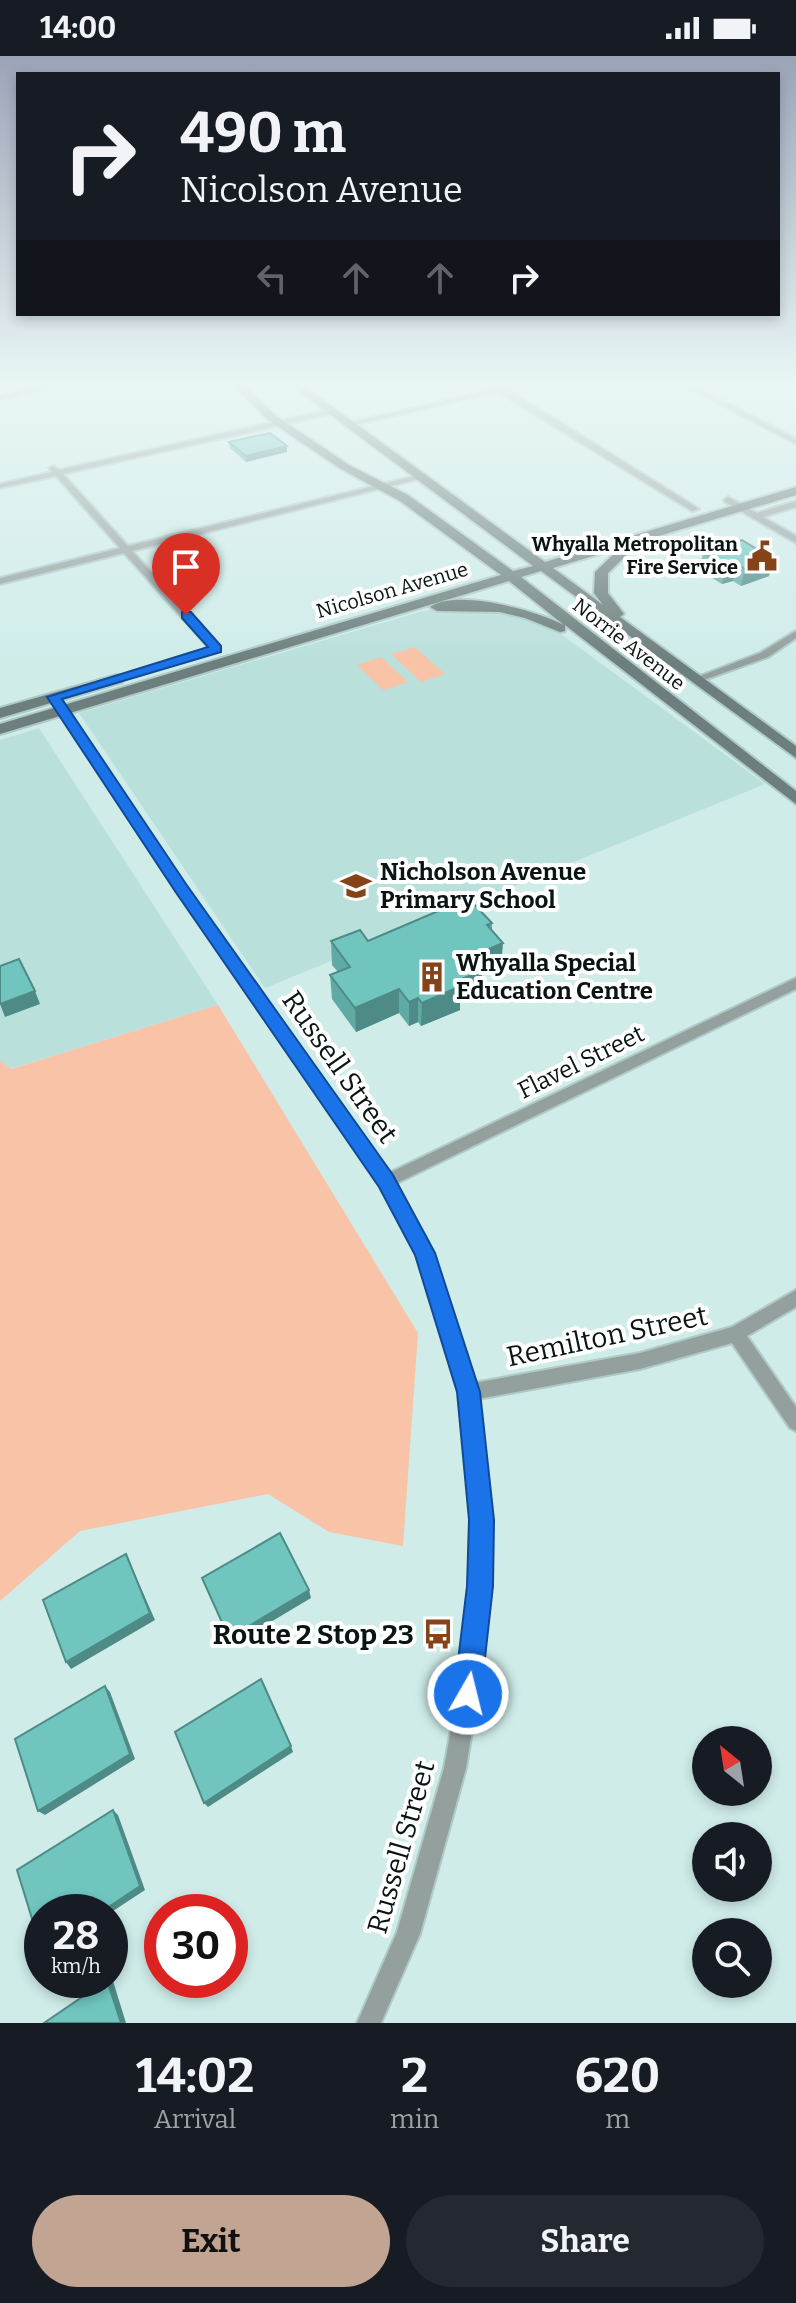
<!DOCTYPE html>
<html lang="en">
<head>
<meta charset="utf-8">
<style>
	:root { --surface:#171b24; --page:#242831; --text:#f1f3f6; --muted:#9ea1a6; --accent:#c1a492 }
	body { margin:0; font-family:Bitter,serif; background:var(--page); color:var(--text); height:100vh; display:flex; flex-direction:column; font-size:30px; white-space:nowrap }
	* { box-sizing:border-box; margin:0 }
	p { font-size:26px; color:var(--muted) }
	.icon { flex:none; width:44px; height:44px; fill:none; stroke:currentColor; stroke-width:2; stroke-linecap:round; stroke-linejoin:round }
	.map { position:relative; height:1967px; overflow:hidden }
	.sheet { display:flex; flex-direction:column; background:var(--surface); flex:1 }
	.sheet>* { flex:none }
	.top-card { position:absolute; left:16px; top:16px; width:764px; height:244px; border-radius:0px; box-shadow:0 4px 12px #0003; background:#171b24; color:var(--text); overflow:hidden }
	.needle { width:52px; rotate:330deg }
	.buttons { position:absolute; left:692px; top:1670px; display:grid; gap:16px }
	.buttons a { display:grid; place-items:center; width:80px; height:80px; border-radius:50%; background:var(--surface); box-shadow:0 4px 12px #0003; font-size:40px }
	.speed { position:absolute; left:24px; top:1838px; display:flex; gap:16px; font-size:40px; font-weight:700; text-align:center }
	.speed>* { display:grid; place-content:center; width:104px; height:104px; border-radius:50%; background:var(--surface); box-shadow:0 4px 12px #0003; line-height:1 }
	.speed small { font-size:20px; font-weight:400 }
	.speed .limit { border:12px solid #d22; background:#fff; color:#111 }
	.pin { position:absolute; display:grid; place-items:center; width:68px; height:68px; color:#fff; margin:-82px -34px; border-radius:50% 50% 50% 0; rotate:-45deg; box-shadow:0 0 8px #0007 }
	.pin .icon { rotate:45deg }
	.me { position:absolute; width:88px; margin:-44px; rotate:8deg; stroke-linejoin:round; filter:drop-shadow(0 0 6px #0008) }
	.turn { display:flex; align-items:center; gap:28px; height:168px; padding:0 32px; font-size:36px }
	.turn .icon { width:104px; height:104px; stroke-width:2.5 }
	.turn b { display:block; font-size:56px; line-height:68px }
	.lanes { display:flex; align-items:center; height:76px; padding:0 32px; background:#0003; justify-content:center; gap:40px; direction:ltr }
	.lanes .off { opacity:.35 }
	.eta { display:flex; justify-content:space-evenly; align-items:center; height:136px; text-align:center }
	.eta b { font-size:48px; font-weight:700; line-height:56px }
	.primary-button { display:flex; gap:16px; margin-top:auto; padding:16px 32px }
	.primary-button a { flex:1; height:92px; border-radius:48px; background:var(--accent); color:#111; font-size:32px; font-weight:700; line-height:92px; text-align:center }
	.primary-button a+a { background:var(--page); color:var(--text) }
	.status { display:flex; justify-content:space-between; align-items:center; height:56px; padding:0 40px; background:var(--surface); direction:ltr }
	.status svg { height:22px; fill:currentColor }
	.map>svg:first-child { display:block }
	.built { fill:#bae0dc }
	.green { fill:#f8c3a7 }
	.lines { fill:none; stroke-linecap:round; stroke-linejoin:round }
	.minor-casing { stroke:#afc9c7; stroke-width:4 }
	.secondary-casing { stroke:#afc9c7; stroke-width:4 }
	.minor { fill:#94a09e; fill-rule:evenodd }
	.secondary { fill:#6d7f7d; fill-rule:evenodd }
	.wall { fill:#60aaa4 }
	.shaded-wall { fill:#4e8b86 }
	.building { fill:#70c6bf; stroke:#4e8b86; stroke-width:2 }
	.route { fill:#1a73e8; stroke:#114b97; stroke-width:2 }
	.labels { text-anchor:middle; dominant-baseline:central; stroke-width:8; stroke-linejoin:round; paint-order:stroke }
	.far-poi-label { font-size:20px; font-weight:bold; fill:#091413; stroke:#fff; text-anchor:end }
	.far-street-label { font-size:20px; fill:#091413; stroke:#fff }
	.poi-label { font-size:24px; font-weight:bold; fill:#091413; stroke:#fff; text-anchor:start }
	.street-label { font-size:24px; fill:#091413; stroke:#fff }
	.near-street-label { font-size:28px; fill:#091413; stroke:#fff }
	.near-poi-label { font-size:28px; font-weight:bold; fill:#091413; stroke:#fff; text-anchor:end }
</style>
</head>
<body>
<div class="status"><b>14:00</b><svg viewBox="0 0 49 12"><path d="M0 12V9h3v3zM5 12V6h3v6zM10 12V3h3v9zM15 12V0h3v12zM26 1h20v11H26zM47 4h2v5h-2z"/></svg></div>
<div class="map">
<svg width="796" height="1967" viewBox="0 0 796 1967">
	<rect width="100%" height="100%" fill="#cfece9"/>
	<path class="built" d="M453,552L512,558L550,570L765,728L265,932L79,657L422,555Z
		M39,672L218,949L10,1013L0,1005V684Z"/>
	<path class="green" d="M415,591L445,618L421,626L391,598Z
		M381,601L408,626L383,634L357,609Z
		M218,949L418,1277L403,1490L329,1476L268,1438L80,1475L0,1545V1005L11,1013Z"/>
	<g class="lines">
		<g class="minor-casing">
			<path id="minor" d="M43,330H58L0,344V340Z
				M490,330L504,331L699,453L692,455L498,336L349,370L345,368L493,333Z
				M685,330H694L796,383V388Z
				M332,353L336,355L335,357L63,418L128,490L423,418V422L132,495L220,591V595H212L124,497L0,528V522L120,492L56,420L0,432V428L52,416L49,412L53,410L59,414Z
				M728,441L757,457L796,445V451L763,461L796,480V487L725,446L724,444Z
				M796,575V582L768,601L701,625L692,623L760,597Z
				M54,638L59,641L184,829L389,1117L796,922V933L395,1128L433,1197L474,1327L640,1297L732,1271L796,1234V1251L747,1280L796,1351V1375L790,1372L732,1287L640,1313L478,1343L491,1464L490,1530L482,1613L466,1712L420,1878L381,1967H357L397,1876L444,1712L462,1613L470,1530L471,1464L459,1336L417,1198L381,1130L176,835L49,641Z"/>
		</g>
		<g class="secondary-casing">
			<path id="secondary" d="M234,330H245L276,360L349,409L408,439L513,515L533,510L292,330H304L545,506L796,431V439L635,487L634,492L608,517V537L624,558L620,561L796,690V702L541,515L521,521L796,735V748L565,569V575L560,576L525,562L500,556L437,555L430,551C456,532 537,555 564,569L509,525L0,678V668L501,519L400,445L341,413L268,364ZM620,492L595,516L594,537L603,549L553,512Z
				M117,619L122,620V626L0,662V652Z"/>
		</g>
		<use href="#minor" class="minor"/>
		<use href="#secondary" class="secondary"/>
	</g>
	<path class="wall" d="M229,386L287,390V396L246,406L230,392Z
		M703,497L773,503L769,520L741,530L733,525L722,528L699,514Z
		M469,850L492,867V874L501,911L482,919L480,938L460,947V954L421,970L418,966L409,970L399,957L356,976L332,943L330,919L338,916L332,909L331,885H368Z"/>
	<path class="shaded-wall" d="M287,390V396L246,406V400Z
		M773,503L769,520L741,530L745,513Z
		M737,508L733,525L722,528L726,511Z
		M503,887L501,911L482,919L480,938L460,947V954L421,970L422,947L457,925L470,901Z
		M399,933V957L356,976L355,952Z
		M35,935L40,948L5,961L0,948Z
		M418,942V966L409,970V946Z
		M126,1498L155,1564L71,1613L66,1606Z
		M309,1534L311,1542L232,1589L229,1582Z
		M105,1630L110,1636L135,1703L45,1759L38,1755Z
		M291,1690L293,1696L208,1751L204,1747Z
		M113,1754L118,1759L145,1834L110,1857L101,1856Z
		M107,1924L113,1925L126,1967H121Z"/>
	<path class="building" d="M270,377L287,390L246,400L229,386Z
		M742,484L773,503L745,513L737,508L726,511L703,497Z
		M464,844L469,850L474,848L492,867L487,869L503,887L470,901L482,915L457,925L461,930L422,947L418,942L409,946L399,933L355,952L330,919L350,911L331,885L360,874L368,885Z
		M19,903L35,935L0,948V910Z
		M280,1477L309,1534L229,1582L202,1522Z
		M126,1498L150,1557L66,1606L43,1544Z
		M261,1623L291,1690L204,1747L175,1676Z
		M105,1630L130,1698L38,1755L15,1683Z
		M113,1754L140,1830L101,1856H42V1895L17,1814Z
		M107,1924L121,1967H44Z"/>
	<linearGradient id="sky" x2="0" y2="1"><stop stop-color="#9ba4b7"/><stop offset="0.54" stop-color="#e9f6f5"/><stop offset="1" stop-color="#e9f6f5" stop-opacity="0"/></linearGradient>
	<rect width="796" height="606" fill="url(#sky)"/>
	<path class="route" d="M182,556H191L221,590V596L62,643L186,828L393,1119L435,1197L480,1336L494,1464L493,1530L481,1638L477,1647L468,1651L458,1647L454,1638L467,1530L469,1464L457,1336L415,1199L379,1131L175,835L47,641L208,591L182,562Z"/>
	<defs>
		<g id="civic-bare" transform="scale(2.4)"><path d="M-.6-6.5H3V-4.5H.6V-3L4-1V1h2V6H-6V1h2V-1L-.6-3ZM-1.2 2.5V6h2.4V2.5Z" fill="#874318" stroke="#fff" stroke-width="2.5" paint-order="stroke"/></g>
		<g id="school-bare" transform="scale(2.4)"><path d="M0-5L7-2L0 1L-7-2ZM-4 1L0 2.5L4 1V4Q0 6-4 4Z" fill="#874318" stroke="#fff" stroke-width="2.5" paint-order="stroke"/></g>
		<g id="building-bare" transform="scale(2.4)"><path d="M-4-6H4V6H1V3H-1V6H-4ZM-2.5-4.3h1.7v1.8h-1.7ZM.8-4.3h1.7v1.8H.8ZM-2.5-1h1.7V.8h-1.7ZM.8-1h1.7V.8H.8Z" fill="#874318" stroke="#fff" stroke-width="2.5" paint-order="stroke"/></g>
		<g id="bus-bare" transform="scale(2.4)"><path d="M-5-6H5V4H4V6H2V4H-2V6H-4V4H-5ZM-3.5-4V0h7V-4ZM-3.5 1.2v1.5H-2V1.2ZM2 1.2v1.5H3.5V1.2Z" fill="#874318" stroke="#fff" stroke-width="2.5" paint-order="stroke"/></g>
	</defs>
	<g fill-rule="evenodd">
		<use href="#civic-bare" x="762" y="500"/>
		<use href="#school-bare" x="356" y="830"/>
		<use href="#building-bare" x="432" y="921"/>
		<use href="#bus-bare" x="438" y="1578"/>
	</g>
	<g class="labels">
		<g class="far-poi-label">
			<text x="738" y="488">Whyalla Metropolitan<tspan x="738" dy="23">Fire Service</tspan></text>
		</g>
		<g class="far-street-label">
			<text transform="translate(392 534) rotate(-16)">Nicolson Avenue</text>
			<text transform="translate(629 588) rotate(38)">Norrie Avenue</text>
		</g>
		<g class="poi-label">
			<text x="380" y="816">Nicholson Avenue<tspan x="380" dy="28">Primary School</tspan></text>
			<text x="456" y="907">Whyalla Special<tspan x="456" dy="28">Education Centre</tspan></text>
		</g>
		<g class="street-label">
			<text transform="translate(581 1006) rotate(-26)">Flavel Street</text>
		</g>
		<g class="near-street-label">
			<text transform="translate(340 1011) rotate(55)">Russell Street</text>
			<text transform="translate(607 1280) rotate(-12)">Remilton Street</text>
			<text transform="translate(401 1791) rotate(-74)">Russell Street</text>
		</g>
		<g class="near-poi-label">
			<text x="414" y="1578">Route 2 Stop 23</text>
		</g>
	</g>
</svg>
<div class="buttons">
<a><svg class="needle" viewBox="-14 -14 28 28"><path d="M0-13l5 13h-10z" fill="#e53935"/><path d="M0 13l5-13h-10z" fill="#9ea1a6"/></svg></a>
<a><svg class="icon" aria-label="sound" viewBox="0 0 24 24"><path d="M4 9h4l5-4v14l-5-4H4zM17 9q2 3 0 6"/></svg></a>
<a><svg class="icon" aria-label="search" viewBox="0 0 24 24"><circle cx="10" cy="10" r="6"/><path d="M15 15l6 6"/></svg></a>
</div>
<div class="speed"><div>28<small>km/h</small></div><div class="limit">30</div></div>
<div class="pin" style="left:186px;top:559px;background:#d93025"><svg class="icon" aria-label="arrive" viewBox="0 0 24 24"><path d="M6 21V4h12l-3 4 3 4H6"/></svg></div>
<svg class="me" style="left:468px;top:1638px" viewBox="-20 -20 40 40"><circle r="17" fill="#1a73e8" stroke="#fff" stroke-width="3"/><path d="M0-11L8 9 0 5-8 9z" fill="#fff"/></svg>
<div class="top-card">
<div class="turn"><svg class="icon" aria-label="right" viewBox="0 0 24 24"><path d="M7 20v-9h11M14 6l5 5-5 5"/></svg><div><b>490 m</b>Nicolson Avenue</div></div>
<div class="lanes"><svg class="icon off" aria-label="left" viewBox="0 0 24 24"><path d="M17 20v-9H6M10 6l-5 5 5 5"/></svg><svg class="icon off" aria-label="ahead" viewBox="0 0 24 24"><path d="M12 20V5M6 11l6-6 6 6"/></svg><svg class="icon off" aria-label="ahead" viewBox="0 0 24 24"><path d="M12 20V5M6 11l6-6 6 6"/></svg><svg class="icon" aria-label="right" viewBox="0 0 24 24"><path d="M7 20v-9h11M14 6l5 5-5 5"/></svg></div>
</div>
</div>
<section class="sheet">
<div class="eta">
<div><b>14:02</b><p>Arrival</p></div>
<div><b>2</b><p>min</p></div>
<div><b>620</b><p>m</p></div>
</div>
<div class="primary-button"><a>Exit</a><a>Share</a></div>
</section>
</body>
</html>
